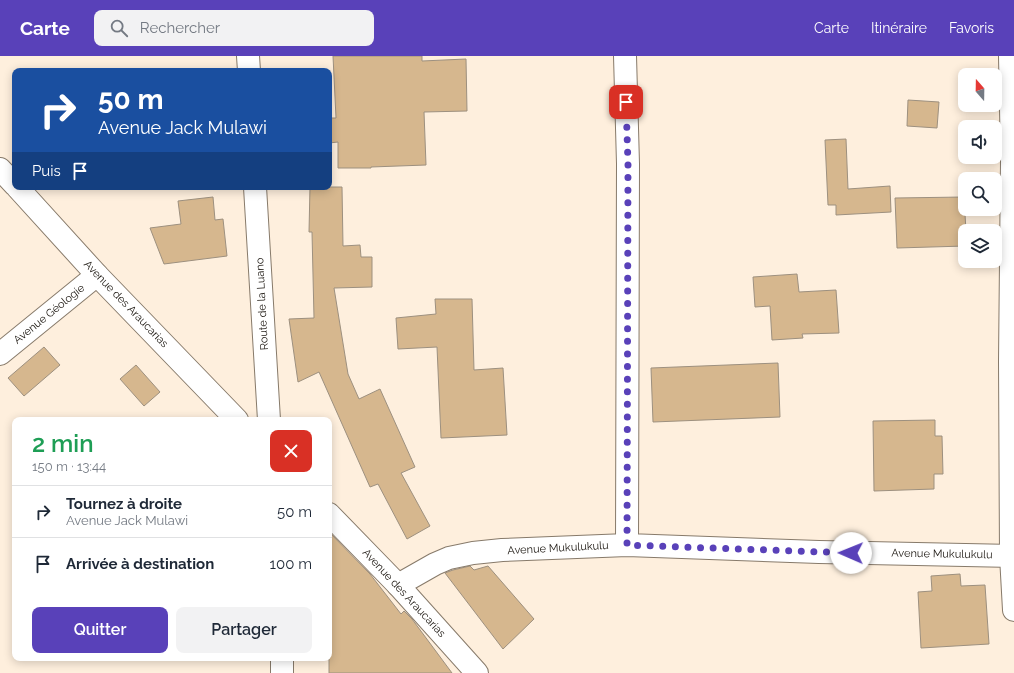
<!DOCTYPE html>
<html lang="fr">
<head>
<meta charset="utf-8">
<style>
	:root { --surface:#fff; --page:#f2f2f3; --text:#1f2937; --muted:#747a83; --line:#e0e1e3; --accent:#5941b9 }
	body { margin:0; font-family:Raleway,sans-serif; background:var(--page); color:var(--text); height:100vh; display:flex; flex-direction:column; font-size:15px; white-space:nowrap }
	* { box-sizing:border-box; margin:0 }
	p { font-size:13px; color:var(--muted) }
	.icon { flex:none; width:22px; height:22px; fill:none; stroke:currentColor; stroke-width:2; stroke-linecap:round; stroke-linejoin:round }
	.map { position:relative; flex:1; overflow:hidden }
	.side { position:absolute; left:12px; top:361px; width:320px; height:244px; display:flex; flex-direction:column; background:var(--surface); border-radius:8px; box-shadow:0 2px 10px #0003 }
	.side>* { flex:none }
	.hud { position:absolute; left:12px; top:12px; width:320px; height:122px; border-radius:8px; box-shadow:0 2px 10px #0003; background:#1a4fa0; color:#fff; overflow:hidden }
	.needle { width:26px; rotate:340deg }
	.buttons { position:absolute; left:958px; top:12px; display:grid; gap:8px }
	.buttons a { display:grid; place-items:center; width:44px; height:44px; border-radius:8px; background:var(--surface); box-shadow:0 2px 10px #0003; font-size:20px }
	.pin { position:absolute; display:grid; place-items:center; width:34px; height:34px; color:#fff; margin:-17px; border-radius:8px; box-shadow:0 2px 6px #0006 }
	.me { position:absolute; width:44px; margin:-22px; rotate:271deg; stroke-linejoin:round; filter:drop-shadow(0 0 3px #0008) }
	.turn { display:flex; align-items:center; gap:14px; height:84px; padding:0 20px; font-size:18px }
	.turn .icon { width:52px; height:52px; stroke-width:2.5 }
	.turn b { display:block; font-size:28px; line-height:34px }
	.then { display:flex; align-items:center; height:38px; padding:0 20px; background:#0003; gap:8px; font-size:15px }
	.round { display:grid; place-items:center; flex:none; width:42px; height:42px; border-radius:8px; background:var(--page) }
	.summary { display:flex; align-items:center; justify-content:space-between; height:68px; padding:0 20px }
	h1 { font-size:24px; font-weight:600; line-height:30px; color:#1e9e55 }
	.primary-button { display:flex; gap:8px; margin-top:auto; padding:8px 20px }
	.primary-button a { flex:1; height:46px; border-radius:8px; background:var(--accent); color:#fff; font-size:16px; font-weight:600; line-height:46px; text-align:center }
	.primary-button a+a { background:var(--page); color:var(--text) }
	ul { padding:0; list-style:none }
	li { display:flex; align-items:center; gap:12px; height:52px; padding:0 20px; border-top:1px solid var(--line) }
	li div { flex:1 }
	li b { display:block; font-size:15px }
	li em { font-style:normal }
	header { display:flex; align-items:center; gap:24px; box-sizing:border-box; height:56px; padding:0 20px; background:var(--accent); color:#fff }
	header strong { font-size:19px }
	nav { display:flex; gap:22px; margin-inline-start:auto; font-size:14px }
	.search { width:280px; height:36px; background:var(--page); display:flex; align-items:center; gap:10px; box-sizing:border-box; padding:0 14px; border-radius:8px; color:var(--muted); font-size:15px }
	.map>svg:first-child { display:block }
	.building { fill:#d6b78e; stroke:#9d907f }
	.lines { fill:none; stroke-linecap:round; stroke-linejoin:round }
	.minor-casing { stroke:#877a6a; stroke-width:24 }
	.tertiary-casing { stroke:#877a6a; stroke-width:24 }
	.minor { stroke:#fff; stroke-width:22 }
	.tertiary { stroke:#fff; stroke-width:22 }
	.route { stroke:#5941b9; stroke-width:7; stroke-dasharray:0 12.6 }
	.labels { text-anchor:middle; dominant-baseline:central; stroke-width:4; stroke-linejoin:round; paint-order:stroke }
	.street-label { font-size:11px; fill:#1d1812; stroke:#fff }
</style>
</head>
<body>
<header>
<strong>Carte</strong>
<div class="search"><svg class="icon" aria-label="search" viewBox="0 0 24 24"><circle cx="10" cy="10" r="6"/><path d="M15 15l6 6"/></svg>Rechercher</div>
<nav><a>Carte</a><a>Itinéraire</a><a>Favoris</a></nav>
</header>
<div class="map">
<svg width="1014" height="617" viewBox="0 0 1014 617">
	<rect width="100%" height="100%" fill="#feefdd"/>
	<path class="building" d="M333,0H422V5L466,3L467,55L424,56L426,109L371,111V112H338V86L329,87V62H336Z
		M908,44L939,46L937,72L907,70Z
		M846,83L848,133L890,130L891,156L836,159V149H828L825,84Z
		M310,131H342L343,190L360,189L361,201H372V231L334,232L348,318L359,343L380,333L415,411L401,417L430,470L407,483L378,428L370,431L319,316L298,326L289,263L314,262L312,176H309Z
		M213,141L215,164L223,163L227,200L164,208L150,172L181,168L178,145Z
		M964,141L966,175L965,190L897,192L895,142Z
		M797,218L799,236L836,234L839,277L802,278L803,282L772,284L770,250L755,251L753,221Z
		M435,243H472L474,314L503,312L507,379L441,382L437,291L398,293L396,262L436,258Z
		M44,291L60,309L24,340L8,322Z
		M778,307L780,361L653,366L651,312Z
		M136,309L160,336L144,350L120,323Z
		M935,364V380H942L943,418H934V433L874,435L873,365Z
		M329,476L370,518L401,558L404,555L412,563L452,617H329Z
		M470,510L474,514L488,510L534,563L503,593L445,517L453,514Z
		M960,518L961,530L985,529L989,588L921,592L918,536L932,535L931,520Z"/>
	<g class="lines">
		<g class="minor-casing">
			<path id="minor" d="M248,0L249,15
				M625,0L628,108L627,489
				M1010,0L1012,104L1010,305L1011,500L1014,554
				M255,131L269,364
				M0,298L97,219
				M398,529L435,508L449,502L473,497L502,494L627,489L819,496L1014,500"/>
		</g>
		<g class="tertiary-casing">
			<path id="tertiary" d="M0,113L15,129
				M17,131L97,219L237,364
				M329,458L398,529L477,617
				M282,602V617"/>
		</g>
		<use href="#minor" class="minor"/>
		<use href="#tertiary" class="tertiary"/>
	</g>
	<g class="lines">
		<path class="route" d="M626,46L628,108L627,489L851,497"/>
	</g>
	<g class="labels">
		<g class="street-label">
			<text transform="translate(126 248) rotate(46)">Avenue des Araucarias</text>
			<text transform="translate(262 248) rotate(-93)">Route de la Luano</text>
			<text transform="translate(49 258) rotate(-39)">Avenue Géologie</text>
			<text transform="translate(558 492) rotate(-3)">Avenue Mukulukulu</text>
			<text transform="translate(942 498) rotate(1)">Avenue Mukulukulu</text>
			<text transform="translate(404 537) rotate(47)">Avenue des Araucarias</text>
		</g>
	</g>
</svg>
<div class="buttons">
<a><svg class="needle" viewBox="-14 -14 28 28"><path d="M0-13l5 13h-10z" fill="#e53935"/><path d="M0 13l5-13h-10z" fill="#747a83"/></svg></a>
<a><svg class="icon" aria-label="sound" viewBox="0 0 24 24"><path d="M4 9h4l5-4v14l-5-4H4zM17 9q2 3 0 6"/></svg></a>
<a><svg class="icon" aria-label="search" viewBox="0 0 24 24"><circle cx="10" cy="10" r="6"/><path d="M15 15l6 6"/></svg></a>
<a><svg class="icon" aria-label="layers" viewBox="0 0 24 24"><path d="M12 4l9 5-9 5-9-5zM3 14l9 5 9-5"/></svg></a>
</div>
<div class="pin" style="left:626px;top:46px;background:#d93025"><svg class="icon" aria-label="arrive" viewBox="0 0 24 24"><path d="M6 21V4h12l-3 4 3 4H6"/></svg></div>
<svg class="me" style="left:851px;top:497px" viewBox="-20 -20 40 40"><circle r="19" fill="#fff"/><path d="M0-13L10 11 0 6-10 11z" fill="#5941b9"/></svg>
<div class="hud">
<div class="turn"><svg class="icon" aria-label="right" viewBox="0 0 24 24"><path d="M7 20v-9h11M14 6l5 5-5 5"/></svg><div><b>50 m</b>Avenue Jack Mulawi</div></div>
<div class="then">Puis<svg class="icon" aria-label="arrive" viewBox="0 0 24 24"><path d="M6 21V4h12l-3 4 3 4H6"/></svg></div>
</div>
<section class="side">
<div class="summary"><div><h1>2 min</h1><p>150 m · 13:44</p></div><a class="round" style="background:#d93025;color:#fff"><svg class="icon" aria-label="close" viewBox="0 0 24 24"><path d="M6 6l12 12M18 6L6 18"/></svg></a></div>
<ul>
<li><svg class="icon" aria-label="right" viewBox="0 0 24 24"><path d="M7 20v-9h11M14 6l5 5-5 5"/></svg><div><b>Tournez à droite</b><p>Avenue Jack Mulawi</p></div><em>50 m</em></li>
<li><svg class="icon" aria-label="arrive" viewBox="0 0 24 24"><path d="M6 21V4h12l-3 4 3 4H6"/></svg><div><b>Arrivée à destination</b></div><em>100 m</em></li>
</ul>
<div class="primary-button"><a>Quitter</a><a>Partager</a></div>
</section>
</div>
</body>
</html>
